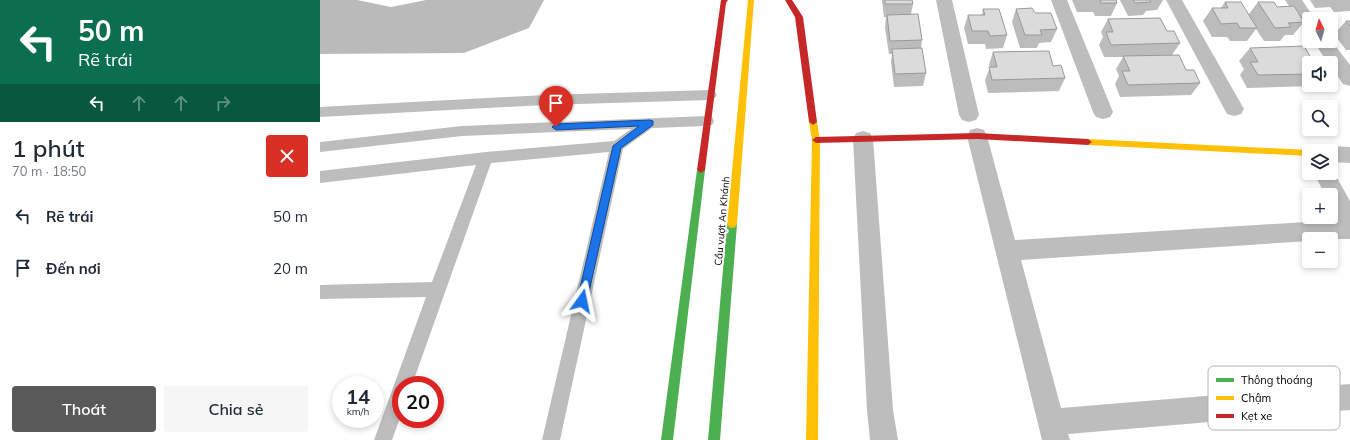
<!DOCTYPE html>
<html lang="vi">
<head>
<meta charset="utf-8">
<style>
	:root { --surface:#fff; --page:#f6f6f7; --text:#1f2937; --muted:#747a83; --accent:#595959 }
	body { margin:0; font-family:Mulish,sans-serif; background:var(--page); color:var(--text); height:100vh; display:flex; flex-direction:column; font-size:15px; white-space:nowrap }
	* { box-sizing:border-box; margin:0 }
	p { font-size:13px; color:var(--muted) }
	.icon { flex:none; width:22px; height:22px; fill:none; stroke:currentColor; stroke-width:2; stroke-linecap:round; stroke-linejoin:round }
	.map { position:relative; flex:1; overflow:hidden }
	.sheet { display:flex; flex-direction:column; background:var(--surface); width:320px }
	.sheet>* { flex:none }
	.banner { background:#0b6e4f; color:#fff; overflow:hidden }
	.needle { width:26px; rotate:355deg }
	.buttons { position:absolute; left:982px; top:12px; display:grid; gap:8px }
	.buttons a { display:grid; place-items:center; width:36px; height:36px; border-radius:4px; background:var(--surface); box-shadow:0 2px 6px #0003; font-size:20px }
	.speed { position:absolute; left:12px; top:376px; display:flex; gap:8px; font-size:20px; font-weight:700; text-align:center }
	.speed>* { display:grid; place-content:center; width:52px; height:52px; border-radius:50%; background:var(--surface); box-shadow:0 2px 6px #0003; line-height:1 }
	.speed small { font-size:10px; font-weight:400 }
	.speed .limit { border:6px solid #d22; background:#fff; color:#111 }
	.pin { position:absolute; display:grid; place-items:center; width:34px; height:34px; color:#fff; margin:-41px -17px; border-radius:50% 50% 50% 0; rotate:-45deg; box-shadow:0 0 4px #0007 }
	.pin .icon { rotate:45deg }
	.me { position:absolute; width:44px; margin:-22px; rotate:12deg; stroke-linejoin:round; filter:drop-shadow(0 0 3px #0008) }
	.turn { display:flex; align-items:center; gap:14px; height:84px; padding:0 12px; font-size:18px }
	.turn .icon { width:52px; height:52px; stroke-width:2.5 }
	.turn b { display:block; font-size:28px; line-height:34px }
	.lanes { display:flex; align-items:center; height:38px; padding:0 12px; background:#0003; justify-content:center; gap:20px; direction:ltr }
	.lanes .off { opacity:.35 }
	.round { display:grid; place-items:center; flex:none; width:42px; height:42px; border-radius:4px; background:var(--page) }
	.head { display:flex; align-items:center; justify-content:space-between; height:68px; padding:0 12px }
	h1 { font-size:24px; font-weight:600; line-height:30px }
	.action { display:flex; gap:8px; margin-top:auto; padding:8px 12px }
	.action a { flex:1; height:46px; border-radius:4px; background:var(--accent); color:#fff; font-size:16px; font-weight:600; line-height:46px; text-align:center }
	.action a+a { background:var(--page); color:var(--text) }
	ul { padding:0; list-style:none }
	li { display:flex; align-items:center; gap:12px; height:52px; padding:0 12px }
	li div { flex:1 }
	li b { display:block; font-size:15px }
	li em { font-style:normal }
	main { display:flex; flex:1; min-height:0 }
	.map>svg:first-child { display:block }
	.water { fill:#bababa }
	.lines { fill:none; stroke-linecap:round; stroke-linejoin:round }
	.lane { fill:#bdbdbd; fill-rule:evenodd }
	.street { fill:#bdbdbd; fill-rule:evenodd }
	.fast { fill:#4caf50; fill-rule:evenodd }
	.slow { fill:#ffc107; fill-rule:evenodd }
	.jam { fill:#c62828; fill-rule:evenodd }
	.wall { fill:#bcbcbc }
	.building { fill:#dbdbdb; stroke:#999 }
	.route { fill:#1a73e8; stroke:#114b97 }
	.labels { text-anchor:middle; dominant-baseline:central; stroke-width:4; stroke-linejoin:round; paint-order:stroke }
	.street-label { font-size:10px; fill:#000; stroke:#fff }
	.key { fill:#fff; stroke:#b2b2b2; stroke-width:1 }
	.key-label { font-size:11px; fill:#000 }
</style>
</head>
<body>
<main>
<section class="sheet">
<div class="banner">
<div class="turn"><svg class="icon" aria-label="left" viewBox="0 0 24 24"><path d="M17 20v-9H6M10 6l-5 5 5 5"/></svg><div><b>50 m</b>Rẽ trái</div></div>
<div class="lanes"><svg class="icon" aria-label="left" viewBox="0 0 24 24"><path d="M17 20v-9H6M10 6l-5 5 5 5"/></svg><svg class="icon off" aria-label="ahead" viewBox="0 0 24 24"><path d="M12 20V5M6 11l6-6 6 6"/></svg><svg class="icon off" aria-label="ahead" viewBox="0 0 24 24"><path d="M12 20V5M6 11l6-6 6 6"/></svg><svg class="icon off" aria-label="right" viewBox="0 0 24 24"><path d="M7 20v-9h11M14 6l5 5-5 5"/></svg></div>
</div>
<div class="head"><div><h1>1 phút</h1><p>70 m · 18:50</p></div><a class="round" style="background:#d93025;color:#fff"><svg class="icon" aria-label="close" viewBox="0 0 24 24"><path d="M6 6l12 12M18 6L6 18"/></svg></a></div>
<ul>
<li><svg class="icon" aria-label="left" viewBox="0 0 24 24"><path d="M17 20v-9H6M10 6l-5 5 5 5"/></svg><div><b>Rẽ trái</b></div><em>50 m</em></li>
<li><svg class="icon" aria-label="arrive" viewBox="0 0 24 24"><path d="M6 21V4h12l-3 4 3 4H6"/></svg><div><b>Đến nơi</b></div><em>20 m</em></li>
</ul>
<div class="action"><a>Thoát</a><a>Chia sẻ</a></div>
</section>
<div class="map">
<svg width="1030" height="440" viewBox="0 0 1030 440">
	<rect width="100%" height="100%" fill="#fff"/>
	<path class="water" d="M0,0H37L71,7L106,0H224L209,28L144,53L0,54Z"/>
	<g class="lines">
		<path class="lane" d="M390,90L395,92L397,95L395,98L390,100L225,105L0,117V107L225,95Z
			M387,116L392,117L394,121L392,125L387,126L332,128L303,149L240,440H222L289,152L171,163L92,385H81V415L72,440H54L106,297L0,299V285L112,282L156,165L0,183V171L166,152L294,141L311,129L142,136L0,152V142L142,126Z"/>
		<path class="street" d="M616,0H632L659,115L656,120L649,122L642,120L639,115Z
			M731,0H747L793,112L790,117L783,119L776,117L773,112Z
			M846,0H862L924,109L921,114L914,116L907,114Z
			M965,0H982L995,19H989V29L983,27Z
			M1011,40L1030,65V86L1023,84L1011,67V63H1008L993,41Z
			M657,128L664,130L667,136L695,240L1018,220L1011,207V195H1005L994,173H1011V167L1030,201V239H989V241L701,260L741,408L1030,384V410L748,434L750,440H722L647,136L650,130Z
			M543,131L550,133L553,139L573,410L578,440H550L547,410L533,139L536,133Z
			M1011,146L1030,147V163L1011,162V151H1002L1004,148Z"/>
		<path class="fast" d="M381,167L385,170L353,440H341L377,170Z
			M412,220L415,221L417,224L400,440H388L407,224L409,221Z"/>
		<path class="slow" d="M428,0H434L417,224L415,227L412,228L409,227L407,224Z
			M493,119L497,122L500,140L498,440H486L492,140L489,122Z
			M768,139L989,150L992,151H989V156L768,145L764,142Z"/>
		<path class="jam" d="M401,0H408L406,3L385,170L381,173L377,170Z
			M465,0H472L483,17L497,122L493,125L489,122L475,17Z
			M657,133L768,139L772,142L768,145L657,139L496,143L492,140L496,137Z"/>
	</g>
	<path class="wall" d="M562,0H592L593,4L591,14L602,40L601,48L606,73L603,86L574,87L571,62L572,54H569L565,28L566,17H564Z
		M752,0H796L797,3L791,16H775L773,12H757Z
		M800,0H843L837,10L826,11L823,15L808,16Z
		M990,0H1030V11L1014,12L1010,7L995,8Z
		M905,2L929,14L938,2L957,7L984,22L973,35H965L960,41H944L936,29L927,41H910L907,37H892L883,21L892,8H901Z
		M663,9L687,35L683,48L666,49L665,44H648L644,28L648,15H662Z
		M696,9L715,13L737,29L731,42L719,43L717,48H700L692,22Z
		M788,19L847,31L860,43L852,55L866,70L880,83L871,95L800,97L795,84L799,76L796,69L803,57H784L779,45L783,37L781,32Z
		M1026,21H1030V50H1026L1014,34Z
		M930,48L989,63V85H998L997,86L927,88L920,75L924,69L919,61Z
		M673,52L733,66L745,78L739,91L668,93L665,80L670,67L669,65Z"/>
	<path class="building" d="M565,0H592L593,4H565Z
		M780,0H796L797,3H781Z
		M813,0H830L831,2L815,3Z
		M905,2H921L937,28H920L917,23L901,24L892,8H908Z
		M938,2H954L957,7L974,6L984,22L968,23L971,27L955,28Z
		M712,8L715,13H731L737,29L720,30L722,35H705L696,9Z
		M663,9H679L687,35L670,36L668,31H652L648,15H665Z
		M598,14L602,40L570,41L567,15Z
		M840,18L847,31H854L860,43L791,45L786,32H793L788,19Z
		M1026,21H1030V26Z
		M984,46L993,61H1001L1003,63H989V74L938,75L930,62H938L930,48Z
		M602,48L606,73L575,74L572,49Z
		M729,51L733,66L741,65L745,78L672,80L669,67H677L673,52Z
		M859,55L866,70H874L880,83L808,85L802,71H810L803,56Z"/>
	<path class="route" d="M330,120L333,121V125L301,148L267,301L266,304L262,305L259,304L257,301L293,146L319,126L236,130L232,127L236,124Z"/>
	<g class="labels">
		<g class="street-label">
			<text transform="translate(402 221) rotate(-85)">Cầu vượt An Khánh</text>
		</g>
	</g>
	<rect x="888" y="366" width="132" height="64" rx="6" class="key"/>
	<rect x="896" y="378" width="18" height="4" fill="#4caf50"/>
	<rect x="896" y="396" width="18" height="4" fill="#ffc107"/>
	<rect x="896" y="414" width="18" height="4" fill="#c62828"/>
	<g class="key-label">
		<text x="921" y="384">Thông thoáng</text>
		<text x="921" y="402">Chậm</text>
		<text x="921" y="420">Kẹt xe</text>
	</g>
</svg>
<div class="buttons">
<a><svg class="needle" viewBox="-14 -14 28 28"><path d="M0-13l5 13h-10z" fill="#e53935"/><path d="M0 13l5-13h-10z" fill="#747a83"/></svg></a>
<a><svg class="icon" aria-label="sound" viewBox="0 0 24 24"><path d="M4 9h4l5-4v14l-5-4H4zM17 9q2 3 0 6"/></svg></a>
<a><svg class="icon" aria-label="search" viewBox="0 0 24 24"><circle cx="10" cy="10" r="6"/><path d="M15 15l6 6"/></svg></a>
<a><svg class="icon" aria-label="layers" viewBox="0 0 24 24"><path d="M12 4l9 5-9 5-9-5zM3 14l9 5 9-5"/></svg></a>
<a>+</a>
<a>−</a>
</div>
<div class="speed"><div>14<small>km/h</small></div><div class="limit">20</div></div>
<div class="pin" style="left:236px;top:127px;background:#d93025"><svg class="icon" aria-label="arrive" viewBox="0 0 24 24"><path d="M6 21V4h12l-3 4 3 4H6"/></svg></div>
<svg class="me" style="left:262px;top:301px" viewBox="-20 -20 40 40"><path d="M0-17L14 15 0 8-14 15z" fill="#1a73e8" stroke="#fff" stroke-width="4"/></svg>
</div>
</main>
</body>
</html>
